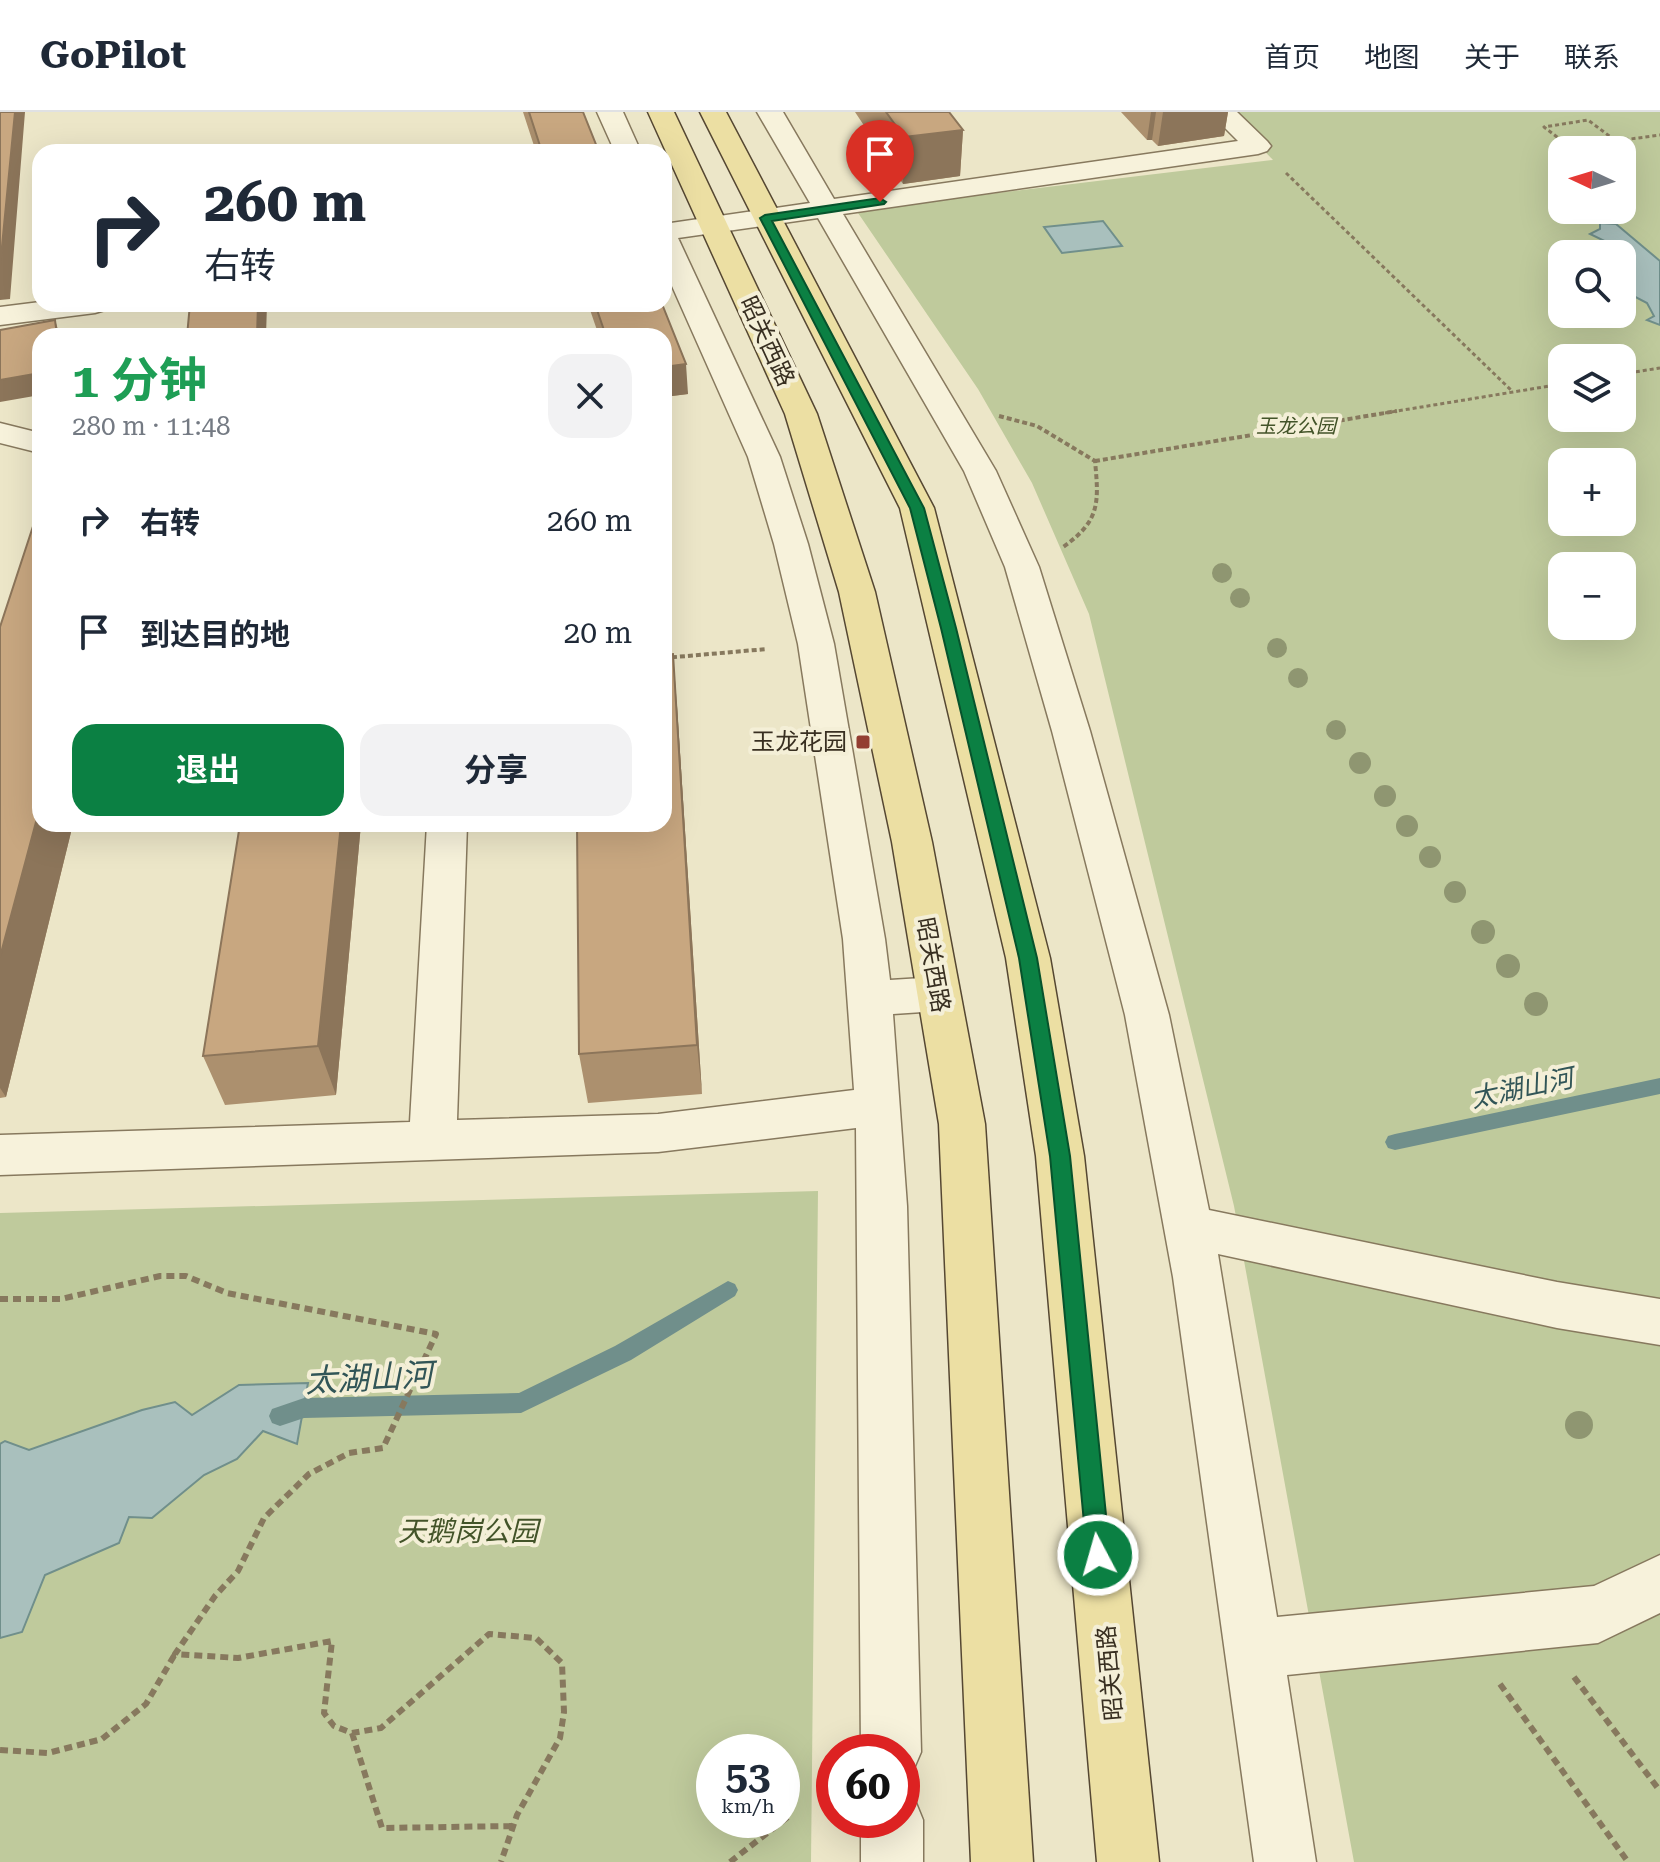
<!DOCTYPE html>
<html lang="zh">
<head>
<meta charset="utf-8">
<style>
	:root { --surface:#fff; --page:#f2f2f3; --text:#1f2937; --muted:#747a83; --line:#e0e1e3; --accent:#0b8043 }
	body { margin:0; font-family:"Roboto Serif","Noto Sans SC",serif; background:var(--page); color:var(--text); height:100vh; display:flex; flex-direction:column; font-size:30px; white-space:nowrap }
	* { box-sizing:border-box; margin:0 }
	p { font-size:26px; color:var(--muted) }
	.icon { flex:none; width:44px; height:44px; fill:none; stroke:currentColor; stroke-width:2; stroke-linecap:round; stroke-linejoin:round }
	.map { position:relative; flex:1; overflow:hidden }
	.panel { position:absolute; left:32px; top:216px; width:640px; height:504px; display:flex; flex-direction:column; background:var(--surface); border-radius:24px; box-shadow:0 8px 32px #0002 }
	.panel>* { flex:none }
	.hud { position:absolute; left:32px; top:32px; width:640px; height:168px; border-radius:24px; box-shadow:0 8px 32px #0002; background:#fff; color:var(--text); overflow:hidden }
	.needle { width:52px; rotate:274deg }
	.buttons { position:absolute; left:1548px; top:24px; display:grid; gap:16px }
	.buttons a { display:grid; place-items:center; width:88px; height:88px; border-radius:16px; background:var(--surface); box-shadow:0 8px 32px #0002; font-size:40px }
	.speed { position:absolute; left:696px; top:1622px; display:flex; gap:16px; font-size:40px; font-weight:700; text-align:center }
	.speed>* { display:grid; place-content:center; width:104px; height:104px; border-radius:50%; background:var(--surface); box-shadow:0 8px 32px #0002; line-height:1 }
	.speed small { font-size:20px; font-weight:400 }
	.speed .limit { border:12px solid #d22; background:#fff; color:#111 }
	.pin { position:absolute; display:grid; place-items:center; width:68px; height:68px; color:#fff; margin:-82px -34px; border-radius:50% 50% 50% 0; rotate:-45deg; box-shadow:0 0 8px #0007 }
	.pin .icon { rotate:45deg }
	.me { position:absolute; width:88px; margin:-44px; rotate:354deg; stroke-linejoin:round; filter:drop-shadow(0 0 6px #0008) }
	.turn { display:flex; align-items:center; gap:28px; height:168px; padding:0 40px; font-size:36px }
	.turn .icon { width:104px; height:104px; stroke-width:2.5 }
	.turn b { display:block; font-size:56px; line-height:68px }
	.round { display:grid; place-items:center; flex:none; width:84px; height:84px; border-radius:24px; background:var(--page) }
	.overview { display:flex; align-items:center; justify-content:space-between; height:136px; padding:0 40px }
	h1 { font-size:48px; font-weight:700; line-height:60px; color:#1e9e55 }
	.button { display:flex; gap:16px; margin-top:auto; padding:16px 40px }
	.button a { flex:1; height:92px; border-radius:24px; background:var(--accent); color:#fff; font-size:32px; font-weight:700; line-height:92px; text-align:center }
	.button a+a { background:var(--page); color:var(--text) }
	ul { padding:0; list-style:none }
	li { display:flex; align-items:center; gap:24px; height:112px; padding:0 40px }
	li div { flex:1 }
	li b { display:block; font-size:30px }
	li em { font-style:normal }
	header { display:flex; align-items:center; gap:48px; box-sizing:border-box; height:112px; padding:0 40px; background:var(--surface); border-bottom:2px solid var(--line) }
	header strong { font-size:38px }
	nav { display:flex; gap:44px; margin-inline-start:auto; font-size:28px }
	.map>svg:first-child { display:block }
	.green { fill:#bfca9c; fill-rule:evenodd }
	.water { fill:#a9c0bd; stroke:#708f8b; stroke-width:2 }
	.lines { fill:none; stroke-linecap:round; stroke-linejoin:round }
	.stream { fill:#708f8b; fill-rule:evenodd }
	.minor-casing { stroke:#87795e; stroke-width:3 }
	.primary-casing { stroke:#554732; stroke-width:3 }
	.path-far2 { stroke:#87795e; stroke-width:3; stroke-dasharray:4 3; stroke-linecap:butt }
	.path-far1 { stroke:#87795e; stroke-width:4; stroke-dasharray:5 3; stroke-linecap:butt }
	.path { stroke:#87795e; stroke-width:6; stroke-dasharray:8 5; stroke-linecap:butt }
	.minor { fill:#f7f2db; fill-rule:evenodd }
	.primary { fill:#ecdfa3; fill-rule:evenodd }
	.tree { fill:#8f9671 }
	.wall { fill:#ac906e }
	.shaded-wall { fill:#8c755a }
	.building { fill:#c8a780; stroke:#8c755a; stroke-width:2 }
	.route { fill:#0b8043; stroke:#07532c; stroke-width:2 }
	.poi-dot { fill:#933e31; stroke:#f4efd7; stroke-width:3 }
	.labels { text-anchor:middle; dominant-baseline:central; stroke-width:8; stroke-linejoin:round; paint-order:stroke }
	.far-park-label { font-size:20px; font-style:italic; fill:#435429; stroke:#f4efd7 }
	.street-label { font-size:24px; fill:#382f21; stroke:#f4efd7 }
	.poi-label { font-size:24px; fill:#382f21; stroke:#f4efd7; text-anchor:end }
	.water-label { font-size:26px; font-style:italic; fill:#315557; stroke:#f4efd7 }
	.near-park-label { font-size:28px; font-style:italic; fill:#435429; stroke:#f4efd7 }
	.near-water-label { font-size:32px; font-style:italic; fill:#315557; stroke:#f4efd7 }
</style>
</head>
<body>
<header>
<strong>GoPilot</strong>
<nav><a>首页</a><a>地图</a><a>关于</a><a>联系</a></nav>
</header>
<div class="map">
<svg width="1660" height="1750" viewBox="0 0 1660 1750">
	<rect width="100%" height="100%" fill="#ece6c8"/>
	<path class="green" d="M1227,0H1660V1750H1354L1234,1094L1089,502L1032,371L978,277L856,98L1273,48ZM1562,38H1622V98H1562ZM1562,142H1622V202H1562ZM1562,246H1622V306H1562ZM1562,350H1622V410H1562ZM1562,454H1622V514H1562Z
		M818,1079L811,1750H0V1101ZM714,1640H782V1708H714Z"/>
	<path class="water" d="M1103,109L1122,134L1062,141L1044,115Z
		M1600,111L1616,112L1660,149V213L1647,208L1654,204L1647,191L1622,178V152L1628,149L1613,133L1590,122L1600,117Z
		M308,1271L297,1332L263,1319L237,1347L204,1363L152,1406L129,1405L119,1431L45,1463L22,1520L0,1526V1332L5,1329L29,1338L142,1298L175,1290L192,1303L239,1273Z"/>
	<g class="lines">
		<path class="stream" d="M1660,966V982L1395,1038L1388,1036L1385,1030L1388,1024L1395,1022Z
			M728,1169L735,1172L738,1178L735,1184L631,1248L521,1301L304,1306L280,1314L272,1311L269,1304L272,1297L304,1286L519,1281L615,1234Z"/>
		<g class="minor-casing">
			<path id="minor" d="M597,0H623L641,40H615Z
				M757,0H783L834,87L1238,29L1209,0H1237L1267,29L1271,34L1267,39L1258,42L843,102L996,359L1039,455L1090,619L1169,903L1209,1098L1557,1170L1660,1187V1233L1557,1216L1218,1142L1277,1505L1594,1474L1660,1443V1501L1598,1531L1287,1563L1316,1750H1254L1173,1165L1125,903L1052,619L1005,455L964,359L818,106L678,126L780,345L808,432L834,532L885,827L890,868L938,865L954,870L960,882L954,894L938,899L893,902L907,1094L921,1640L912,1661L902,1666V1640H861L856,1016L658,1040L0,1063V1023L410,1010L427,712H467L457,1008L658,1002L854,978L843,827L798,532L774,432L748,345L664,156V112L810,91Z
				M40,190V192H110L105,198L95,201L0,213V195Z
				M0,311L40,321V341L0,331Z
				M902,1681L914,1686L923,1708V1750H861V1708H902Z"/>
		</g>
		<g class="primary-casing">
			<path id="primary" d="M648,0H674L817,302L875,480L932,730L985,1012L1033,1750H971L939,1012L892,730L839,480L785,302Z
				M700,0H726L934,396L1050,846L1084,1044L1159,1750H1097L1036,1044L1006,846L900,396Z"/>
		</g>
		<path class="path-far2" d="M1574,38L1544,15L1588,8L1616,29L1660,23
			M1286,61L1512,279
			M1622,262L1660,256
			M1385,301L1562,272"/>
		<path class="path-far1" d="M999,304L1037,314L1095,349C1099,391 1100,409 1063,435
			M1095,349L1397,299
			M664,546L767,537"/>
		<path class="path" d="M0,1187H61L160,1164H186L227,1181L436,1222L383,1336L349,1341L309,1362L264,1406L238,1459L215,1484L175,1542L238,1546L332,1529L324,1601L334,1614L352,1621L381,1616L489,1522L536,1526L562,1551L564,1600L560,1626L517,1703L501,1750
			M1574,1565L1660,1679
			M1500,1572L1628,1750
			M352,1621L382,1716L513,1714
			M0,1638L48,1641L102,1627L146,1592L175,1542
			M730,1750L789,1704"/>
		<use href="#minor" class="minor"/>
		<use href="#primary" class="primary"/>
	</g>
	<g class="tree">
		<circle cx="1222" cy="461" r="10"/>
		<circle cx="1240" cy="486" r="10"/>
		<circle cx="1277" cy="536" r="10"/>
		<circle cx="1298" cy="566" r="10"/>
		<circle cx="1336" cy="618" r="10"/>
		<circle cx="1360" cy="651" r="11"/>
		<circle cx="1385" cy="684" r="11"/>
		<circle cx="1407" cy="714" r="11"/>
		<circle cx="1430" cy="745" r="11"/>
		<circle cx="1455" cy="780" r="11"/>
		<circle cx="1483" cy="820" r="12"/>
		<circle cx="1508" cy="854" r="12"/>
		<circle cx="1536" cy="892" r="12"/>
		<circle cx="1579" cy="1313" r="14"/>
	</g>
	<path class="wall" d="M523,0H583L599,40H536Z
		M855,0H949L963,18L960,64L903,72Z
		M1121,0H1228L1224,24L1158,34L1152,28H1147Z
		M588,192H662L688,282L664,285V224H599Z
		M0,515L40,712H73L6,985L0,986Z
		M677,594L702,982L588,991L579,942Z
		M240,712H361L336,983L225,993L203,944Z"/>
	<path class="shaded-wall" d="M15,0H25L10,187L0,188V155Z
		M1151,0H1156L1152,28H1147Z
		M1163,0H1228L1224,24L1158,34Z
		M963,18L960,64L903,72L904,25Z
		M258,192H267L266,224H257Z
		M55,208L60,224H57Z
		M686,252L688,282L664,285V255Z
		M40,261V283L0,290V268Z
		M673,542L677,594L702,982L697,933Z
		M40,695V712H73L6,985L0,976V845Z
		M341,712H361L336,983L318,934Z"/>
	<path class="building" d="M0,0H15L0,155Z
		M529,0H583L599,40H542Z
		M886,0H949L963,18L904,25Z
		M190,192H258L257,224H187Z
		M595,192H662L686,252L664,255V224H606Z
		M55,208L57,224H40V261L0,268V218Z
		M40,393V695L0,845V515Z
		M673,542L697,933L579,942L577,712H664V543Z
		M240,712H341L318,934L203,944Z"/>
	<path class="route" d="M880,86L886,90L884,92L772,109L924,396L956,516L1037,846L1070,1044L1110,1443L1107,1451L1098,1454L1090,1451L1087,1443L1050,1044L1019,846L941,516L910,396L760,106L765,103Z"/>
	<rect class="poi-dot" x="855" y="622" width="16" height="16" rx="4"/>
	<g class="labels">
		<g class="far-park-label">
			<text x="1296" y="314">玉龙公园</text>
		</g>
		<g class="street-label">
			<text transform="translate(767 229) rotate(65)">昭关西路</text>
			<text transform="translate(933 853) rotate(80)">昭关西路</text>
			<text transform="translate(1110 1561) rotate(-95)">昭关西路</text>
		</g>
		<g class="poi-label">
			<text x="847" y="630">玉龙花园</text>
		</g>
		<g class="water-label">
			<text transform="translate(1522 976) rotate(-12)">太湖山河</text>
		</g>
		<g class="near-park-label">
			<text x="468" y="1419">天鹅岗公园</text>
		</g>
		<g class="near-water-label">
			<text transform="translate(369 1266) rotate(-3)">太湖山河</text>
		</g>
	</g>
</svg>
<div class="buttons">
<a><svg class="needle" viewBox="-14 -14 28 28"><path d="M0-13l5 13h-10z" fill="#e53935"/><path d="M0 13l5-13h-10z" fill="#747a83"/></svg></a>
<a><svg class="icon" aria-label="search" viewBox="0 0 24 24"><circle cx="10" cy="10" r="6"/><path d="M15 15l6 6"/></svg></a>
<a><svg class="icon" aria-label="layers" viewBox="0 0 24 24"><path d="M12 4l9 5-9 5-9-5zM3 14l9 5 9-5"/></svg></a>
<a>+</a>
<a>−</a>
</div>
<div class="speed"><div>53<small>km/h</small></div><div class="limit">60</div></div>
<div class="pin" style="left:880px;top:90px;background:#d93025"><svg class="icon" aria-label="arrive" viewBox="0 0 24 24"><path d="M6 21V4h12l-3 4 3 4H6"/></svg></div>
<svg class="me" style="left:1098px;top:1443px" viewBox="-20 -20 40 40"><circle r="17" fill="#0b8043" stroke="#fff" stroke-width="3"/><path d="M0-11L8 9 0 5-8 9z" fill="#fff"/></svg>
<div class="hud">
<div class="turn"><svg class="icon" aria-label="right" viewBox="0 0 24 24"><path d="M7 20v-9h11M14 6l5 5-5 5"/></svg><div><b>260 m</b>右转</div></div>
</div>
<section class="panel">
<div class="overview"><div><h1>1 分钟</h1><p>280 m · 11:48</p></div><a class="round"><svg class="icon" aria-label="close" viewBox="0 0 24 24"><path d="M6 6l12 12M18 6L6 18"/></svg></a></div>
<ul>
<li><svg class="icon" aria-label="right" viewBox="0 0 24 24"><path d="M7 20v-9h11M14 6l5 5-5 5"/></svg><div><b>右转</b></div><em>260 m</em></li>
<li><svg class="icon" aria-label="arrive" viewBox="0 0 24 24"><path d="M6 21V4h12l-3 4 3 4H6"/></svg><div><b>到达目的地</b></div><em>20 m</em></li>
</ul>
<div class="button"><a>退出</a><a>分享</a></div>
</section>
</div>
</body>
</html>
